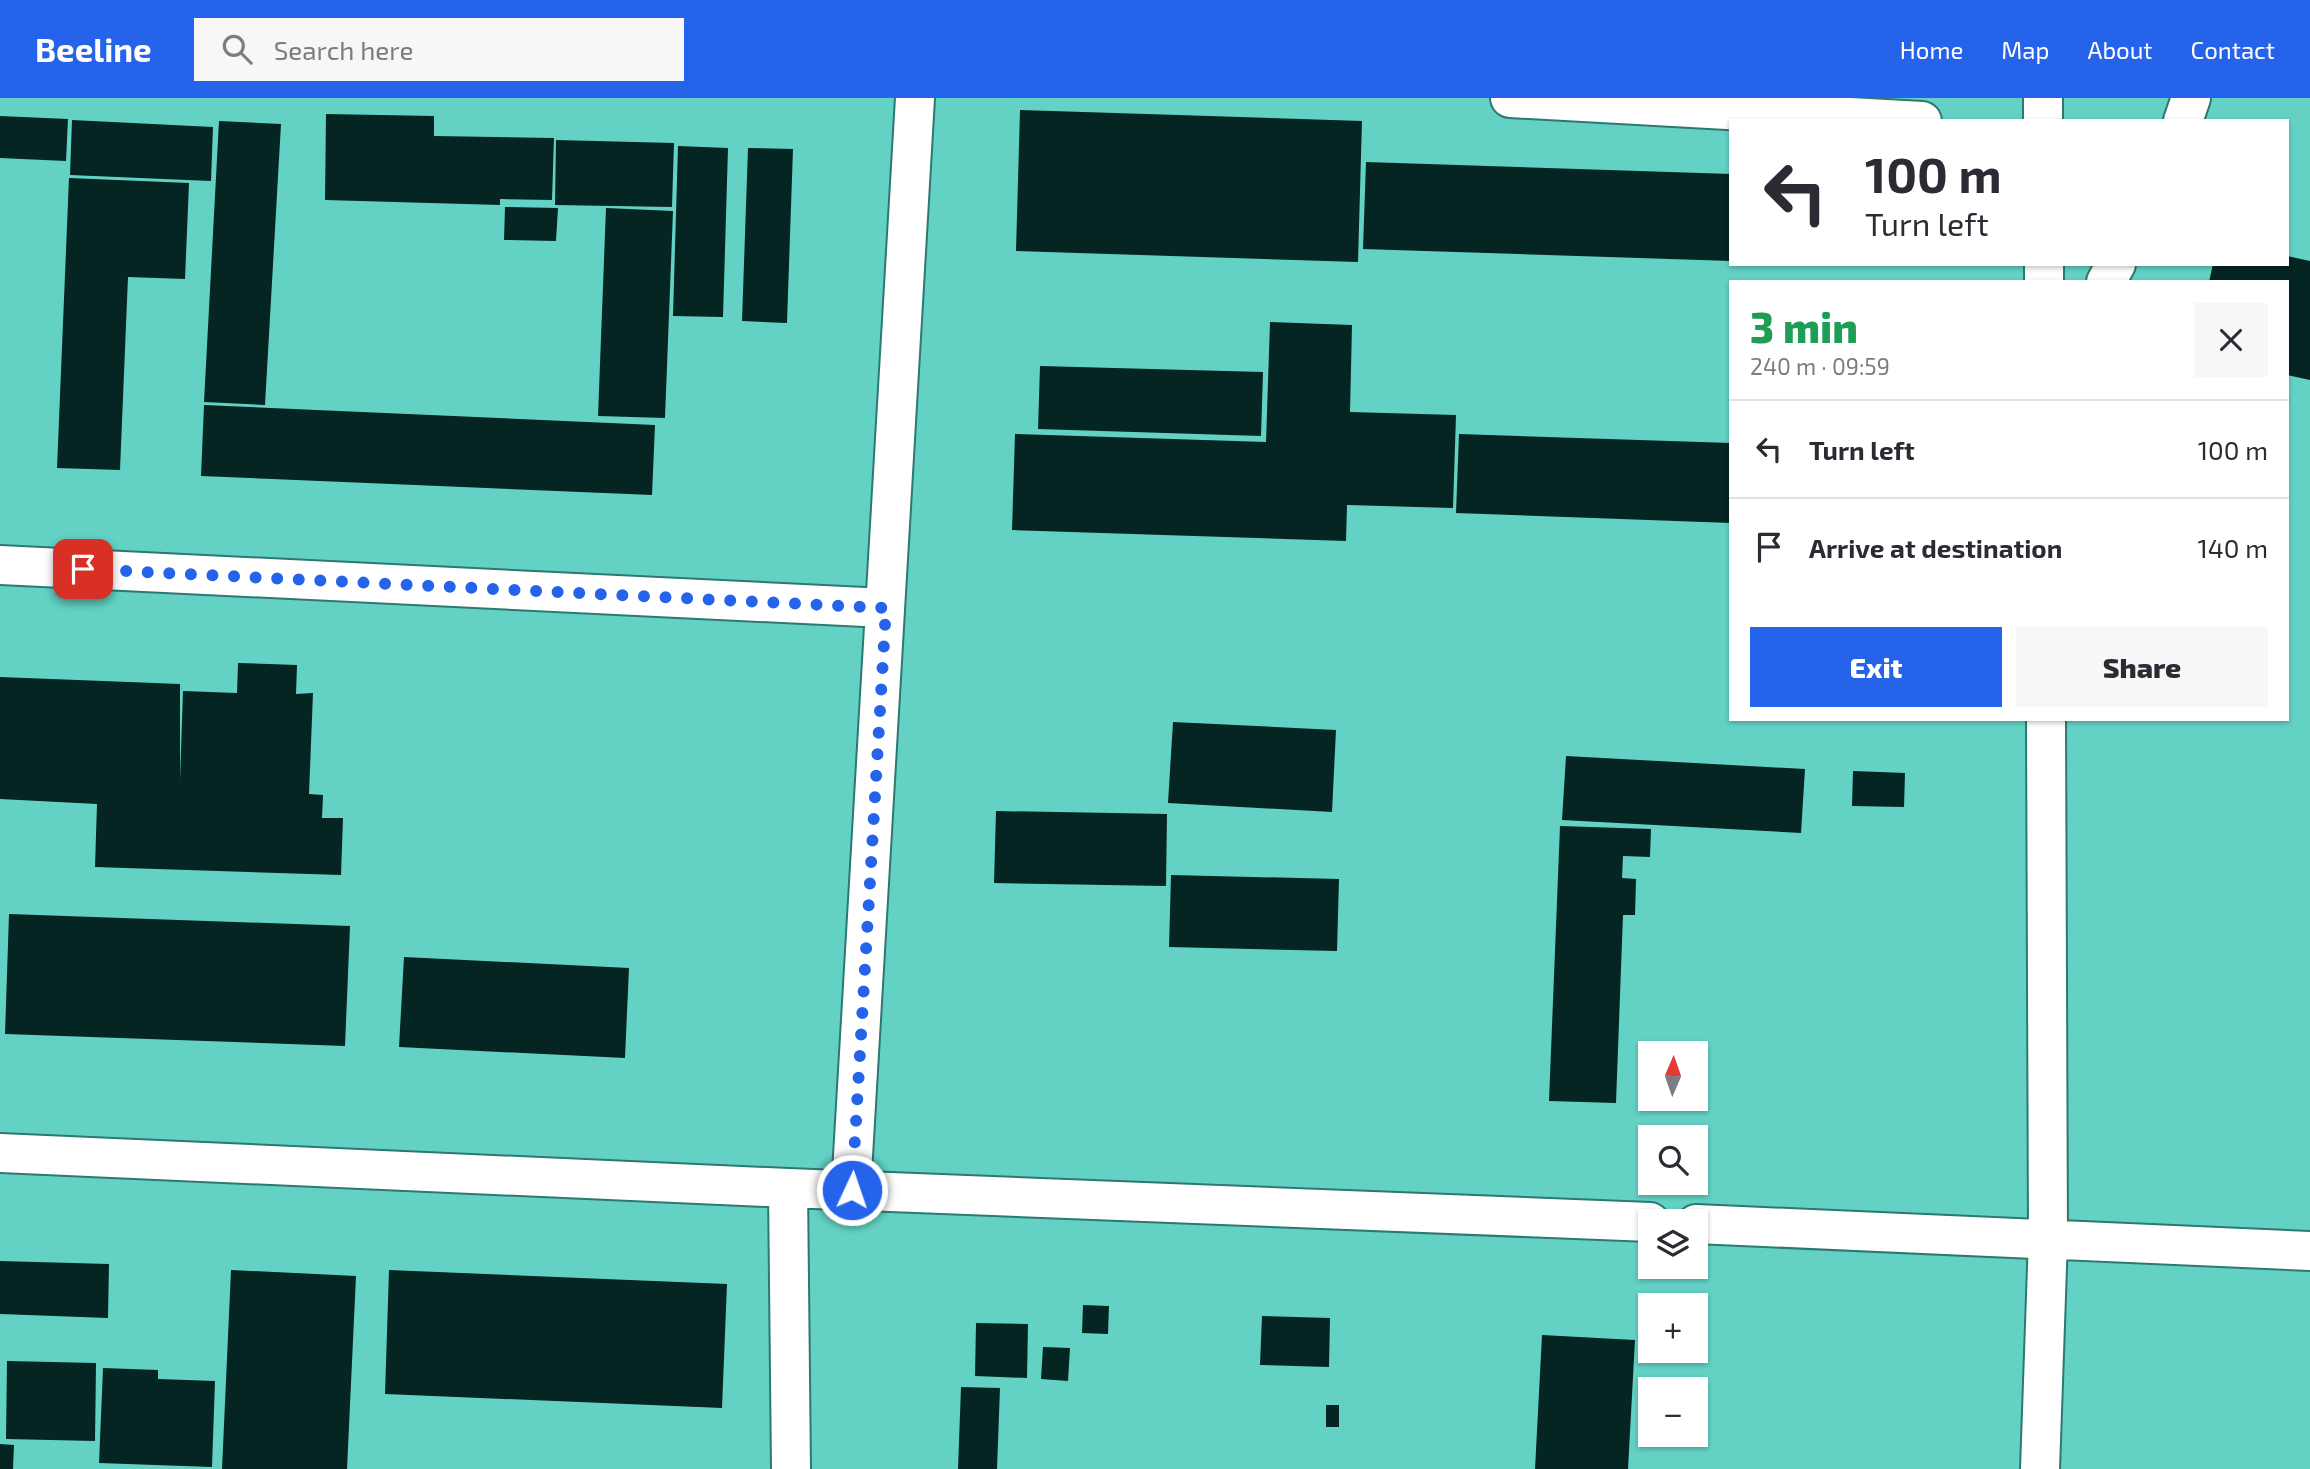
<!DOCTYPE html>
<html lang="en">
<head>
<meta charset="utf-8">
<style>
	:root { --surface:#fff; --page:#f7f7f7; --text:#2b2b33; --muted:#7c7c81; --line:#e1e1e2; --accent:#2563eb }
	body { margin:0; font-family:"Exo 2",sans-serif; background:var(--page); color:var(--text); height:100vh; display:flex; flex-direction:column; font-size:26px; white-space:nowrap }
	* { box-sizing:border-box; margin:0 }
	p { font-size:23px; color:var(--muted) }
	.icon { flex:none; width:38px; height:38px; fill:none; stroke:currentColor; stroke-width:2; stroke-linecap:round; stroke-linejoin:round }
	.map { position:relative; flex:1; overflow:hidden }
	.details { position:absolute; left:1729px; top:182px; width:560px; height:441px; display:flex; flex-direction:column; background:var(--surface); border-radius:0px; box-shadow:0 2px 5px #0004 }
	.details>* { flex:none }
	.guide { position:absolute; left:1729px; top:21px; width:560px; height:147px; border-radius:0px; box-shadow:0 2px 5px #0004; background:#fff; color:var(--text); overflow:hidden }
	.needle { width:46px; rotate:2deg }
	.buttons { position:absolute; left:1638px; top:943px; display:grid; gap:14px }
	.buttons a { display:grid; place-items:center; width:70px; height:70px; border-radius:0px; background:var(--surface); box-shadow:0 2px 5px #0004; font-size:35px }
	.pin { position:absolute; display:grid; place-items:center; width:60px; height:60px; color:#fff; margin:-30px; border-radius:14px; box-shadow:0 4px 10px #0006 }
	.me { position:absolute; width:77px; margin:-38px; rotate:3deg; stroke-linejoin:round; filter:drop-shadow(0 0 5px #0008) }
	.turn { display:flex; align-items:center; gap:24px; height:147px; padding:0 21px; font-size:32px }
	.turn .icon { width:91px; height:91px; stroke-width:2.5 }
	.turn b { display:block; font-size:49px; line-height:60px }
	.round { display:grid; place-items:center; flex:none; width:74px; height:74px; border-radius:0px; background:var(--page) }
	.overview { display:flex; align-items:center; justify-content:space-between; height:119px; padding:0 21px }
	h1 { font-size:42px; font-weight:800; line-height:52px; color:#1e9e55 }
	.action { display:flex; gap:14px; margin-top:auto; padding:14px 21px }
	.action a { flex:1; height:80px; border-radius:0px; background:var(--accent); color:#fff; font-size:28px; font-weight:800; line-height:80px; text-align:center }
	.action a+a { background:var(--page); color:var(--text) }
	ul { padding:0; list-style:none }
	li { display:flex; align-items:center; gap:21px; height:98px; padding:0 21px; border-top:2px solid var(--line) }
	li div { flex:1 }
	li b { display:block; font-size:26px }
	li em { font-style:normal }
	header { display:flex; align-items:center; gap:42px; box-sizing:border-box; height:98px; padding:0 35px; background:var(--accent); color:#fff }
	header strong { font-size:33px }
	nav { display:flex; gap:38px; margin-inline-start:auto; font-size:24px }
	.search { width:490px; height:63px; background:var(--page); display:flex; align-items:center; gap:18px; box-sizing:border-box; padding:0 24px; border-radius:0px; color:var(--muted); font-size:26px }
	.map>svg:first-child { display:block }
	.built { fill:#63d2c5; fill-rule:evenodd }
	.building { fill:#052522 }
	.lines { fill:none; stroke-linecap:round; stroke-linejoin:round }
	.minor-casing { stroke:#2d7870; stroke-width:42 }
	.minor { stroke:#fff; stroke-width:38 }
	.route { stroke:#2563eb; stroke-width:12; stroke-dasharray:0 21.6 }
</style>
</head>
<body>
<header>
<strong>Beeline</strong>
<div class="search"><svg class="icon" aria-label="search" viewBox="0 0 24 24"><circle cx="10" cy="10" r="6"/><path d="M15 15l6 6"/></svg>Search here</div>
<nav><a>Home</a><a>Map</a><a>About</a><a>Contact</a></nav>
</header>
<div class="map">
<svg width="2310" height="1371" viewBox="0 0 2310 1371">
	<rect width="100%" height="100%" fill="#7bdbcf"/>
	<path class="built" d="M0,0H2310V1371H0ZM1731,23H2287V166H1731ZM1731,184H2287V621H1731ZM1650,956H1696V1001H1650ZM1650,1040H1696V1085H1650ZM1650,1124H1696V1169H1650ZM1650,1208H1696V1253H1650ZM1650,1292H1696V1337H1650Z"/>
	<path class="building" d="M1020,12L1362,23L1358,164L1016,153Z
		M326,16L434,18V38L554,40L552,102L500,101V107L325,102Z
		M0,18L68,21L66,63L0,60Z
		M72,22L213,29L211,83L70,77Z
		M219,23L281,26L265,307L204,304Z
		M556,42L674,45L672,109L555,107Z
		M678,48L728,50L723,219L673,218Z
		M748,50L793,51L787,225L742,223Z
		M1366,64L1731,76V163L1363,151Z
		M69,80L189,85L185,181L128,179L120,372L57,370Z
		M505,109L558,110L556,143L504,142Z
		M606,110L673,113L665,320L598,318Z
		M2287,158L2310,163V282L2287,277V184H2209L2213,166H2287Z
		M1270,224L1352,227L1350,314L1456,317L1453,410L1347,407L1346,443L1012,432L1015,336L1266,344Z
		M1040,268L1263,274L1261,338L1038,331Z
		M204,307L655,327L652,397L201,378Z
		M1459,336L1731,345V425L1456,415Z
		M238,565L297,567L296,596L313,595L309,696L323,697L322,720H343L341,777L95,769L97,706L0,701V579L180,586V682L183,593L237,595Z
		M1173,624L1336,632L1332,714L1168,705Z
		M1566,658L1805,671L1801,735L1562,722Z
		M1853,673L1905,675L1904,709L1852,708Z
		M996,713L1167,716L1166,788L994,785Z
		M1560,728L1651,731L1650,759L1623,758L1622,780L1636,781L1635,817H1623L1616,1005L1549,1003Z
		M1171,777L1339,781L1337,853L1169,849Z
		M9,816L350,828L345,948L5,936Z
		M404,859L629,870L625,960L399,949Z
		M0,1163L109,1166L108,1220L0,1216Z
		M231,1172L356,1178L347,1371H222Z
		M389,1172L727,1186L722,1310L385,1296Z
		M1083,1207L1109,1208L1108,1236L1082,1235Z
		M1262,1218L1330,1220L1329,1269L1260,1267Z
		M976,1225L1028,1226L1027,1280L975,1278Z
		M1542,1237L1635,1242L1628,1371H1535Z
		M1043,1249L1070,1250L1068,1283L1041,1281Z
		M7,1263L96,1265L95,1343L6,1341Z
		M103,1270L158,1272V1281L215,1283L212,1369L99,1365Z
		M961,1289L1000,1290L997,1371H958Z
		M1326,1307H1339V1329H1326Z
		M0,1346L14,1347L13,1371H0Z"/>
	<g class="lines">
		<g class="minor-casing">
			<path id="minor" d="M1510,0L1922,23
				M2043,0V23
				M2183,23L2191,0
				M2044,166V184
				M2106,184L2116,166
				M0,467L885,510
				M0,1055L788,1090L1650,1124
				M788,1090L791,1371
				M851,1092L915,0
				M1696,1126L2310,1153
				M2040,1371L2048,1140L2046,621"/>
		</g>
		<use href="#minor" class="minor"/>
	</g>
	<g class="lines">
		<path class="route" d="M83,471L886,510L852,1092"/>
	</g>
</svg>
<div class="buttons">
<a><svg class="needle" viewBox="-14 -14 28 28"><path d="M0-13l5 13h-10z" fill="#e53935"/><path d="M0 13l5-13h-10z" fill="#7c7c81"/></svg></a>
<a><svg class="icon" aria-label="search" viewBox="0 0 24 24"><circle cx="10" cy="10" r="6"/><path d="M15 15l6 6"/></svg></a>
<a><svg class="icon" aria-label="layers" viewBox="0 0 24 24"><path d="M12 4l9 5-9 5-9-5zM3 14l9 5 9-5"/></svg></a>
<a>+</a>
<a>−</a>
</div>
<div class="pin" style="left:83px;top:471px;background:#d93025"><svg class="icon" aria-label="arrive" viewBox="0 0 24 24"><path d="M6 21V4h12l-3 4 3 4H6"/></svg></div>
<svg class="me" style="left:852px;top:1092px" viewBox="-20 -20 40 40"><circle r="17" fill="#2563eb" stroke="#fff" stroke-width="3"/><path d="M0-11L8 9 0 5-8 9z" fill="#fff"/></svg>
<div class="guide">
<div class="turn"><svg class="icon" aria-label="left" viewBox="0 0 24 24"><path d="M17 20v-9H6M10 6l-5 5 5 5"/></svg><div><b>100 m</b>Turn left</div></div>
</div>
<section class="details">
<div class="overview"><div><h1>3 min</h1><p>240 m · 09:59</p></div><a class="round"><svg class="icon" aria-label="close" viewBox="0 0 24 24"><path d="M6 6l12 12M18 6L6 18"/></svg></a></div>
<ul>
<li><svg class="icon" aria-label="left" viewBox="0 0 24 24"><path d="M17 20v-9H6M10 6l-5 5 5 5"/></svg><div><b>Turn left</b></div><em>100 m</em></li>
<li><svg class="icon" aria-label="arrive" viewBox="0 0 24 24"><path d="M6 21V4h12l-3 4 3 4H6"/></svg><div><b>Arrive at destination</b></div><em>140 m</em></li>
</ul>
<div class="action"><a>Exit</a><a>Share</a></div>
</section>
</div>
</body>
</html>
